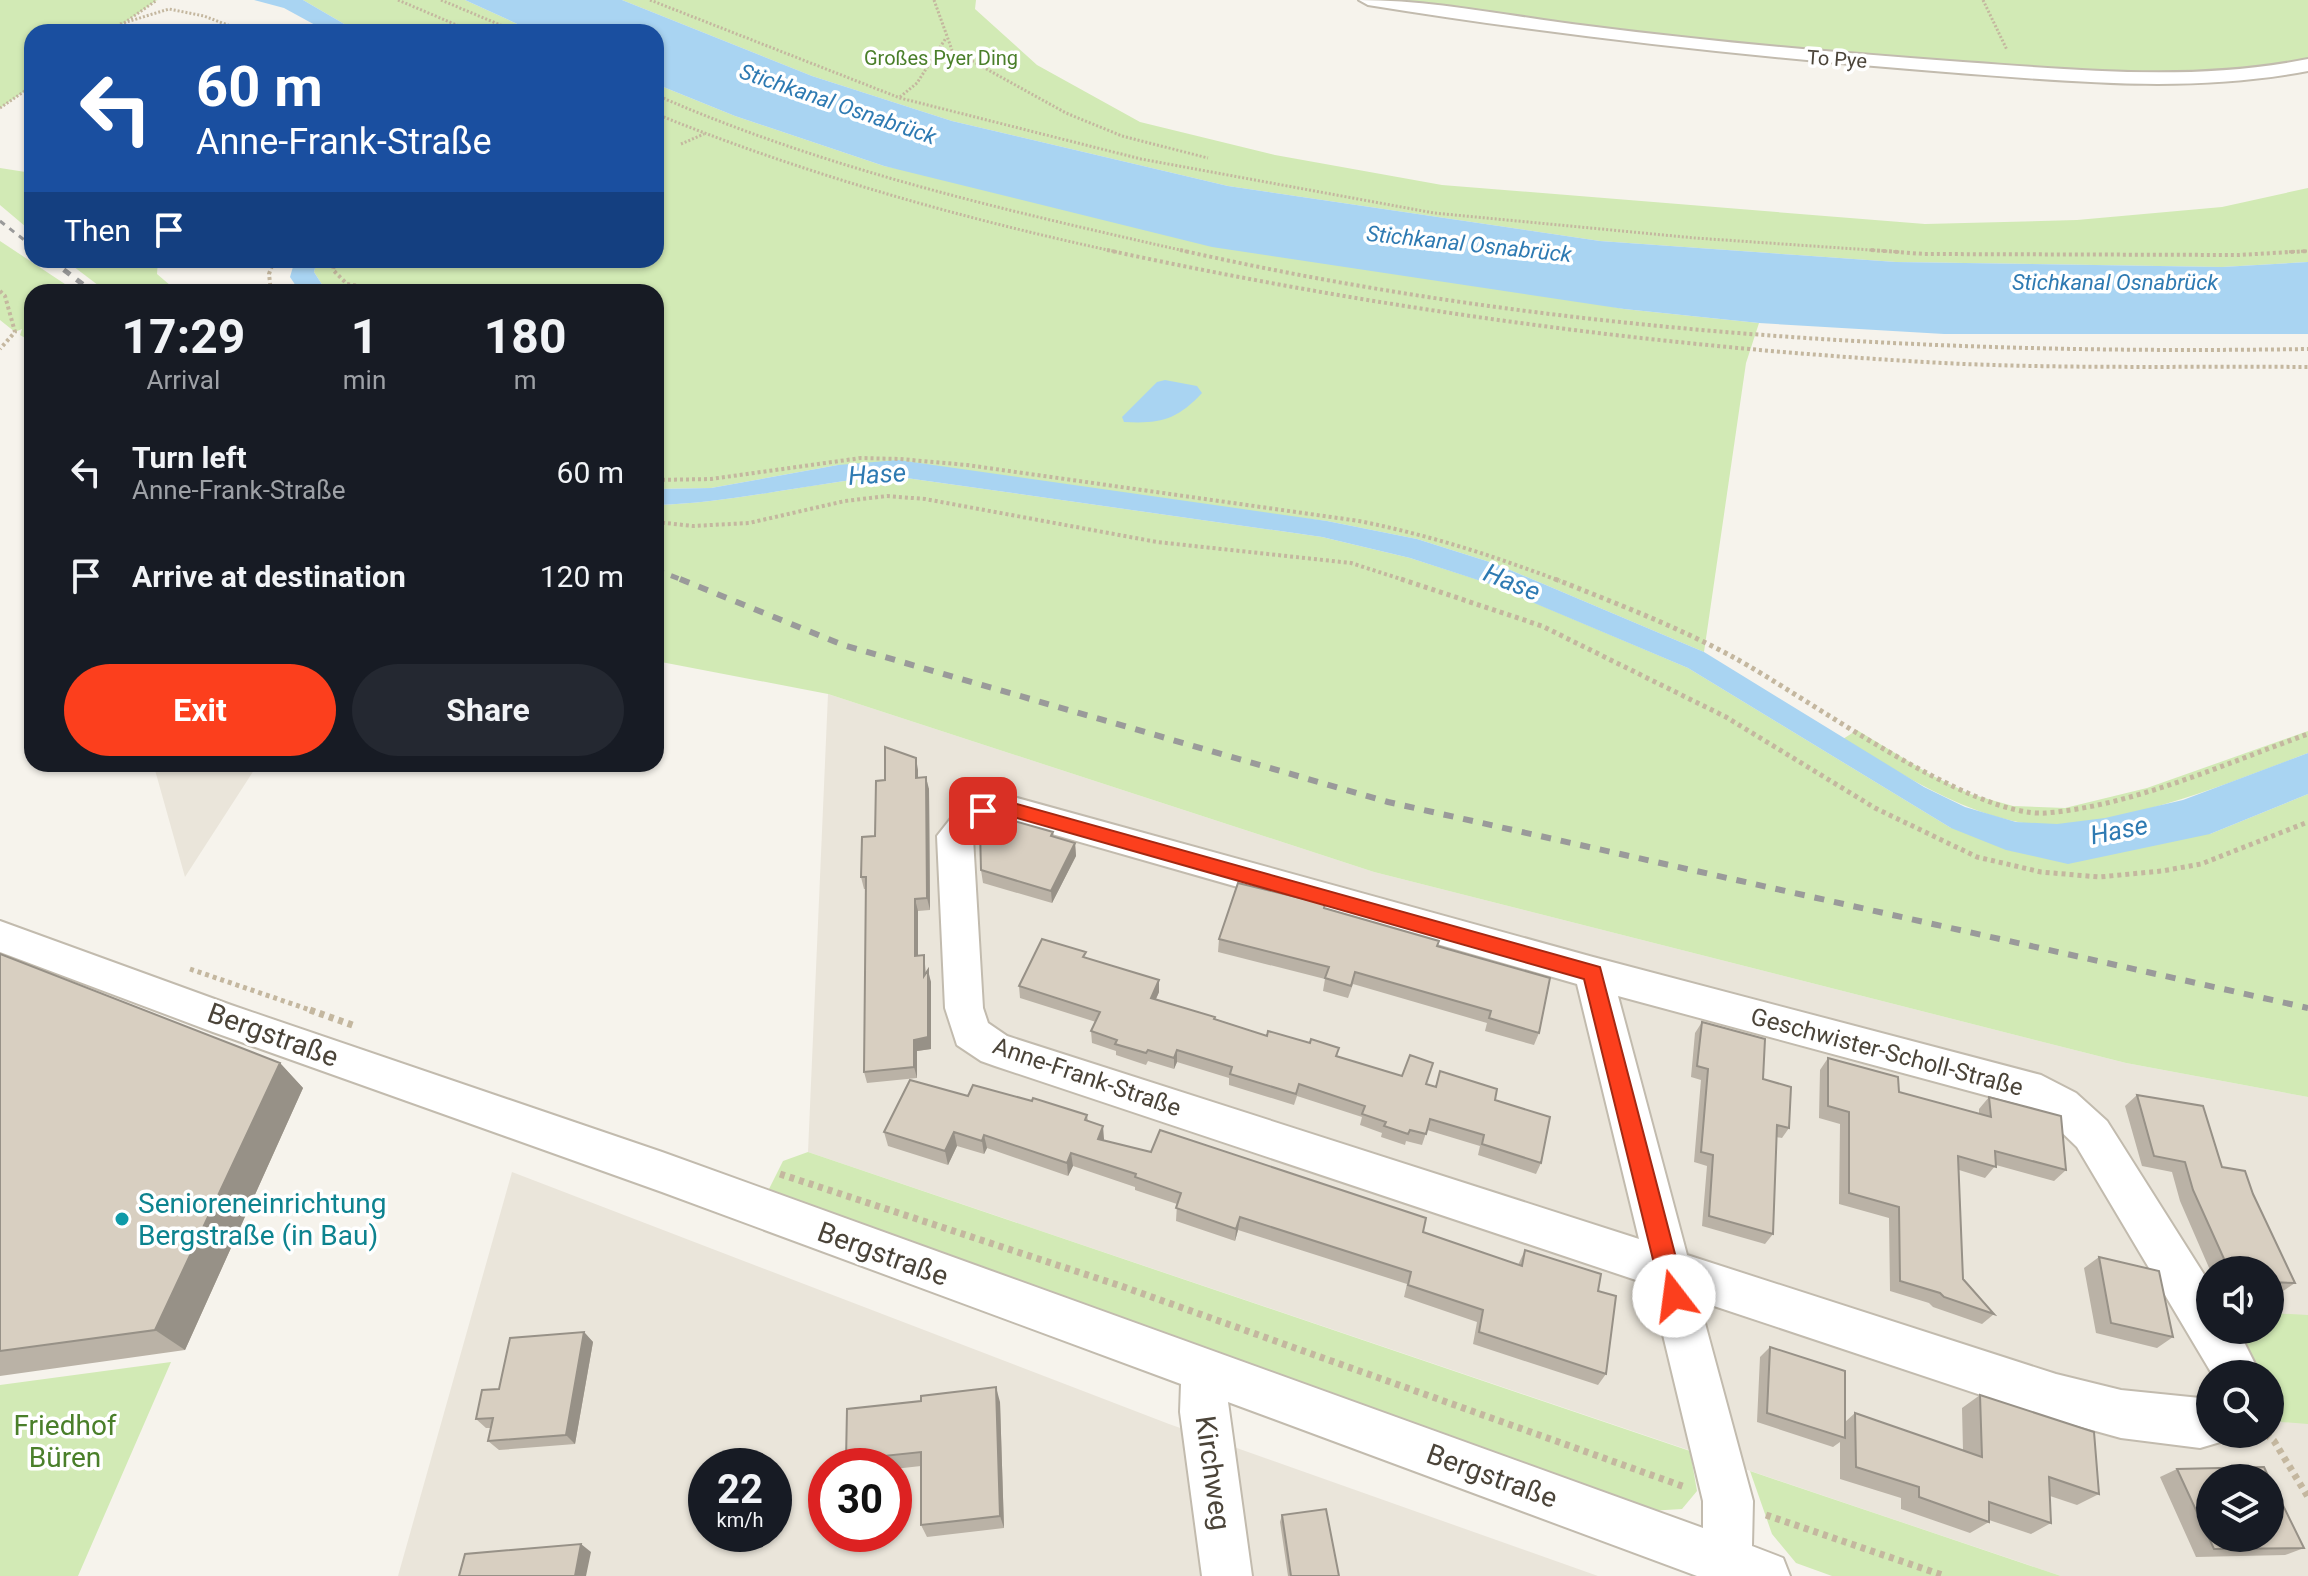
<!DOCTYPE html>
<html lang="en">
<head>
<meta charset="utf-8">
<style>
	:root { --surface:#171b24; --page:#242831; --text:#f1f3f6; --muted:#9ea1a6; --accent:#fc3f1d }
	body { margin:0; font-family:Roboto,sans-serif; background:var(--page); color:var(--text); height:100vh; display:flex; flex-direction:column; font-size:30px; white-space:nowrap }
	* { box-sizing:border-box; margin:0 }
	p { font-size:26px; color:var(--muted) }
	.icon { flex:none; width:44px; height:44px; fill:none; stroke:currentColor; stroke-width:2; stroke-linecap:round; stroke-linejoin:round }
	.map { position:relative; flex:1; overflow:hidden }
	.details { position:absolute; left:24px; top:284px; width:640px; height:488px; display:flex; flex-direction:column; background:var(--surface); border-radius:24px; box-shadow:0 2px 6px #0004 }
	.details>* { flex:none }
	.guide { position:absolute; left:24px; top:24px; width:640px; height:244px; border-radius:24px; box-shadow:0 2px 6px #0004; background:#1a4fa0; color:#fff; overflow:hidden }
	.fabs { position:absolute; left:2196px; top:1256px; display:grid; gap:16px }
	.fabs a { display:grid; place-items:center; width:88px; height:88px; border-radius:50%; background:var(--surface); box-shadow:0 2px 6px #0004; font-size:40px }
	.speed { position:absolute; left:688px; top:1448px; display:flex; gap:16px; font-size:40px; font-weight:700; text-align:center }
	.speed>* { display:grid; place-content:center; width:104px; height:104px; border-radius:50%; background:var(--surface); box-shadow:0 2px 6px #0004; line-height:1 }
	.speed small { font-size:20px; font-weight:400 }
	.speed .limit { border:12px solid #d22; background:#fff; color:#111 }
	.pin { position:absolute; display:grid; place-items:center; width:68px; height:68px; color:#fff; margin:-34px; border-radius:16px; box-shadow:0 4px 12px #0006 }
	.me { position:absolute; width:88px; margin:-44px; rotate:345deg; stroke-linejoin:round; filter:drop-shadow(0 0 6px #0008) }
	.turn { display:flex; align-items:center; gap:28px; height:168px; padding:0 40px; font-size:36px }
	.turn .icon { width:104px; height:104px; stroke-width:2.5 }
	.turn b { display:block; font-size:56px; line-height:68px }
	.then { display:flex; align-items:center; height:76px; padding:0 40px; background:#0003; gap:16px; font-size:30px }
	.eta { display:flex; justify-content:space-evenly; align-items:center; height:136px; text-align:center }
	.eta b { font-size:48px; font-weight:700; line-height:56px }
	.button { display:flex; gap:16px; margin-top:auto; padding:16px 40px }
	.button a { flex:1; height:92px; border-radius:48px; background:var(--accent); color:#fff; font-size:32px; font-weight:700; line-height:92px; text-align:center }
	.button a+a { background:var(--page); color:var(--text) }
	ul { padding:0; list-style:none }
	li { display:flex; align-items:center; gap:24px; height:104px; padding:0 40px }
	li div { flex:1 }
	li b { display:block; font-size:30px }
	li em { font-style:normal }
	.map>svg:first-child { display:block }
	.residential { fill:#eae5da; fill-rule:evenodd }
	.green { fill:#d2eab5 }
	.water { fill:#a9d4f2 }
	.lines { fill:none; stroke-linecap:round; stroke-linejoin:round }
	.minor-casing { stroke:#c2bbae; stroke-width:4 }
	.path-far3 { stroke:#c4b79f; stroke-width:3; stroke-dasharray:2 2; stroke-linecap:butt }
	.path-far2 { stroke:#c4b79f; stroke-width:4; stroke-dasharray:3 3; stroke-linecap:butt }
	.path-far1 { stroke:#c4b79f; stroke-width:5; stroke-dasharray:4 4; stroke-linecap:butt }
	.path { stroke:#c4b79f; stroke-width:7; stroke-dasharray:5 5; stroke-linecap:butt }
	.minor { fill:#fff; fill-rule:evenodd }
	.rail-far2 { stroke:#9a9a9a; stroke-width:3; stroke-dasharray:6 6; stroke-linecap:butt }
	.rail-far1 { stroke:#9a9a9a; stroke-width:5; stroke-dasharray:8 8; stroke-linecap:butt }
	.rail { stroke:#9a9a9a; stroke-width:6; stroke-dasharray:10 10; stroke-linecap:butt }
	.wall { fill:#bab2a6 }
	.shaded-wall { fill:#979187 }
	.building { fill:#d8cfc1; stroke:#979187; stroke-width:2 }
	.route { fill:#fc3f1d; stroke:#a42913; stroke-width:2 }
	.culture-dot { fill:#0f9aa8; stroke:#fff; stroke-width:3 }
	.labels { text-anchor:middle; dominant-baseline:central; stroke-width:7; stroke-linejoin:round; paint-order:stroke }
	.far-park-label { font-size:20px; fill:#4a7f2a; stroke:#fff }
	.far-street-label { font-size:20px; fill:#4b4439; stroke:#fff }
	.far-water-label { font-size:22px; font-style:italic; fill:#2e7ab2; stroke:#fff }
	.street-label { font-size:24px; fill:#4b4439; stroke:#fff }
	.water-label { font-size:26px; font-style:italic; fill:#2e7ab2; stroke:#fff }
	.near-street-label { font-size:28px; fill:#4b4439; stroke:#fff }
	.near-culture-label { font-size:28px; fill:#0d838f; stroke:#fff; text-anchor:start }
	.near-park-label { font-size:28px; fill:#4a7f2a; stroke:#fff }
</style>
</head>
<body>
<div class="map">
<svg width="2308" height="1576" viewBox="0 0 2308 1576">
	<rect width="100%" height="100%" fill="#f6f3ec"/>
	<path class="residential" d="M828,694L1374,872L2126,1063L2308,1097V1576H2061L808,1152ZM2210,1270H2270V1330H2210ZM2210,1374H2270V1434H2210ZM2210,1478H2270V1538H2210Z
		M156,764H258L185,877L155,770Z
		M512,1172L1169,1424L1598,1576H398ZM706,1466H774V1534H706ZM826,1466H894V1534H826Z"/>
	<path class="green" d="M0,0H157L111,32H32V86L0,108Z
		M303,0H465L535,32H358Z
		M622,0H976L975,9L1037,65L1140,122L1275,155L1442,185L1925,224L2077,220L2222,207L2308,188V262L2222,267L1896,262L1600,241L1228,186L952,121L812,76Z
		M1409,0H2308V65L2168,78L1787,55L1403,6Z
		M656,84L735,116L884,166L1624,309L1759,323L1746,363L1704,652L1496,564L1417,539L1327,521L838,465L711,488L656,489V292H346L323,286L314,272L317,260H656Z
		M0,168L32,173V232L0,205Z
		M0,241L77,292H32V342L20,335L22,329L15,332L0,320Z
		M65,260H158L157,274L178,292H107Z
		M892,476L1322,537L1410,558L1488,583L1688,668L1951,828L2210,834L2308,794V1097L2126,1063L1374,872L828,694L656,661V505C735,503 812,482 892,476Z
		M1857,730L1931,775L1970,794L2013,806L2065,808L2147,788L2308,731V753C2231,782 2094,840 2013,821C1951,807 1897,771 1843,739Z
		M808,1152L1690,1451L1697,1491L1682,1509L1649,1511L767,1193L783,1161Z
		M2270,1313L2308,1315V1424L2281,1422L2270,1403V1374H2252L2226,1330H2270Z
		M171,1362L78,1576H0V1385Z
		M1750,1471L2061,1576H1832L1796,1563L1772,1534Z"/>
	<path class="water" d="M254,0H303L358,32H328L284,8Z
		M465,0H622L812,76L952,121L1228,186L1600,241L1896,262L2222,267L2308,262V334H1944L1759,323L1624,309L1212,247L884,166L735,116L656,84V32H535Z
		M295,260H317L314,272L323,286L345,292H300L290,277Z
		M1165,380L1197,386L1202,393C1177,420 1160,424 1124,422L1122,417L1157,382Z
		M898,460L1327,521L1417,539L1496,564L1704,652L1924,787L1965,807L2016,822L2057,824L2105,818L2183,800L2308,753V794L2210,834L2068,864L2006,850L1951,828L1688,668L1487,583L1410,558L1322,537L892,476C812,482 736,503 656,505V489L711,488L838,465Z"/>
	<g class="lines">
		<g class="minor-casing">
			<path id="minor" d="M1359,0C1436,0 1512,17 1588,26C1713,42 1838,53 1963,62C2079,70 2193,82 2308,59V71C2188,94 2067,81 1946,72C1752,57 1560,36 1368,5Z
				M1010,796L1593,957L2041,1075L2076,1093L2107,1121L2210,1284V1330H2238L2260,1374H2212L2077,1147L2048,1119L2018,1104L1618,996L1687,1255L2056,1374L2121,1390L2210,1399V1434H2229L2227,1440L2200,1448L2121,1438L2056,1420L1699,1301L1753,1501L1752,1546L1783,1558L1790,1576H1697L1228,1402L1252,1576H1202L1180,1412L1181,1384L662,1192L213,1032L0,952V921L231,1005L662,1152L1703,1528V1501L1651,1285L995,1066L981,1061L957,1045L945,1008L937,836L959,808L984,799ZM1010,822L1577,984L1639,1239L1007,1036L988,1023L983,1008L973,838L988,824Z"/>
		</g>
		<path class="path-far3" d="M398,0L473,32
			M441,0L517,32
			M650,0L900,98L1141,159L1434,213L1695,238L1900,252
			M934,0L952,50L1066,113L1122,136L1208,158
			M1983,0L2007,50
			M120,24L169,9L204,16L246,32
			M111,32L157,0
			M656,95C827,170 1008,211 1189,252
			M900,97L917,83L946,38
			M0,108L32,86
			M656,114C805,174 959,218 1117,252
			M681,144L704,134
			M2285,252L2308,251"/>
		<path class="path-far2" d="M1107,250C1383,310 1662,348 1943,363C2065,369 2187,366 2308,367
			M1180,250C1550,334 1930,355 2308,349
			M1871,250L1924,254L2239,255L2308,251
			M335,260L333,270L347,284L393,292
			M0,291L5,296L15,332L0,349
			M271,292L269,274L274,260
			M656,480L711,479L861,458L900,459L967,465L1359,521C1429,535 1494,556 1560,581
			M656,522L693,526L749,523L845,501L887,496L925,499L1157,542L1351,563L1407,581"/>
		<path class="path-far1" d="M1401,579L1542,626L1726,717L1875,808L1977,857L2041,872L2099,877L2162,871L2201,864L2308,822
			M1555,579C1615,603 1676,626 1733,657C1805,696 1970,818 2046,813C2132,806 2227,763 2308,734
			M190,969L316,1012"/>
		<path class="path" d="M310,1010L355,1026
			M780,1174L1121,1286L1685,1487
			M2266,1434L2274,1441L2308,1497
			M1766,1515L1945,1576"/>
		<use href="#minor" class="minor"/>
		<path class="rail-far2" d="M0,221L32,246"/>
		<path class="rail-far1" d="M51,260L93,292
			M656,570L685,581"/>
		<path class="rail" d="M680,579L843,645L1388,802L2308,1008"/>
	</g>
	<path class="wall" d="M916,758L918,777L929,789L930,910L918,911V956L924,955L926,973L931,982V1049L917,1051V1078L867,1083L864,1072L866,889H864L861,877L875,836L885,780Z
		M1053,832L1054,837L1075,843L1076,856L1052,903L983,883L981,870Z
		M1324,909L1437,946L1539,1033L1534,1045L1485,1031L1487,1023L1353,984L1348,998L1323,991L1325,979L1218,952L1219,939Z
		M0,954L280,1063L303,1088L185,1350L0,1376Z
		M1086,958L1159,992L1156,999L1267,1036L1339,1048L1337,1056L1426,1084L1495,1100L1541,1163L1536,1174L1478,1155L1480,1146L1427,1130L1422,1145L1406,1141L1405,1145L1381,1137L1382,1133L1360,1125L1362,1117L1297,1096L1294,1105L1229,1085V1078L1177,1062L1174,1069L1148,1061L1146,1065L1116,1055V1051L1092,1043L1091,1031L1096,1022L1020,998L1019,986Z
		M1702,1022L1763,1079L1789,1128L1782,1138L1776,1137L1773,1234L1765,1244L1702,1226L1707,1166L1694,1162L1701,1080L1691,1077L1695,1033Z
		M1828,1058L1899,1092L1979,1114V1109L1989,1097L2066,1170L2054,1181L1996,1165L1985,1178L1959,1170L1963,1279L1994,1314L1982,1324L1933,1307L1929,1303L1890,1291L1889,1218L1839,1204L1840,1124L1819,1118L1820,1070Z
		M2137,1095L2253,1194L2295,1283L2280,1293L2270,1292V1270H2210L2180,1201L2172,1172L2142,1166L2125,1106Z
		M968,1096L1087,1115L1088,1121L1104,1139V1141L1423,1232L1518,1265L1525,1250L1598,1291L1606,1374L1598,1385L1473,1344L1477,1322L1404,1297L1407,1284L1238,1230L1235,1241L1176,1221L1177,1204L1135,1190V1187L1073,1166L1068,1176L987,1148L984,1154L957,1146L948,1165L888,1146L884,1132Z
		M2099,1257L2173,1337L2157,1348L2096,1333L2084,1268Z
		M584,1332L593,1342L575,1444L499,1450L488,1441L491,1428H486L476,1419Z
		M1770,1347L1845,1422L1855,1413L1963,1451L1962,1408L1980,1395L2099,1494L2077,1505L2050,1496L2051,1523L2031,1534L1989,1520V1522L1970,1533L1901,1509V1498L1840,1479V1442L1833,1447L1757,1422L1760,1357Z
		M1000,1402L1004,1528L927,1537L921,1525V1466L894,1469V1466H849L846,1460Z
		M2177,1469L2304,1548L2285,1555L2196,1557L2160,1477Z
		M1282,1515L1339,1576H1288L1280,1522Z"/>
	<path class="shaded-wall" d="M916,758L918,770V790L916,778Z
		M926,777L929,789L930,910L927,898Z
		M1075,843L1076,856L1052,903L1051,891Z
		M915,899L918,911V968L915,956Z
		M928,970L931,982V1049L917,1051V1078L914,1067V1040Z
		M1159,980V992L1151,1010V998Z
		M1177,1050V1062L1174,1069V1058Z
		M280,1063L303,1088L185,1350L155,1330Z
		M1103,1126L1104,1139L1099,1153L1098,1139Z
		M954,1132L957,1146L948,1165L945,1151Z
		M984,1135L987,1148L984,1154L982,1141Z
		M1071,1153L1073,1166L1068,1176L1067,1163Z
		M1240,1217L1238,1230L1235,1241L1236,1229Z
		M584,1332L593,1342L575,1444L566,1435Z
		M996,1387L1000,1402L1004,1528L1000,1516Z
		M581,1544L591,1552L586,1576H575Z"/>
	<path class="building" d="M885,747L916,758V778L926,777L927,898L915,899V956L924,955V976L928,970V1037L914,1040V1067L864,1072L866,877H861L862,837L875,836L876,781L885,780Z
		M990,814L1053,832L1051,836L1075,843L1051,891L981,870L980,830Z
		M1238,883L1325,904L1324,908L1439,941L1437,946L1550,978L1539,1033L1489,1018L1491,1011L1355,972L1351,986L1325,978L1329,967L1219,939Z
		M1042,939L1086,952L1083,957L1159,980L1151,998L1215,1017L1214,1019L1267,1036L1268,1031L1310,1043L1311,1039L1339,1048L1336,1056L1402,1076L1410,1055L1433,1063L1426,1084L1436,1087L1440,1071L1497,1089L1495,1100L1550,1117L1541,1163L1482,1144L1484,1135L1430,1119L1426,1134L1410,1130L1408,1134L1384,1126L1386,1122L1362,1114L1365,1106L1299,1084L1296,1094L1230,1074L1232,1067L1177,1050L1174,1058L1148,1050L1146,1053L1115,1044L1117,1040L1091,1031L1100,1012L1019,986Z
		M0,954L280,1063L155,1330L0,1351Z
		M1702,1022L1765,1039L1763,1079L1791,1087L1789,1128L1777,1125L1773,1234L1709,1216L1713,1155L1701,1152L1708,1069L1697,1066Z
		M1828,1058L1898,1077L1899,1092L1991,1117L1989,1097L2061,1116L2066,1170L1995,1151L1996,1167L1958,1156L1963,1279L1994,1314L1944,1297L1940,1293L1900,1281L1899,1207L1849,1193V1112L1828,1106Z
		M910,1080L968,1096L973,1085L1032,1101L1033,1098L1087,1115L1085,1120L1103,1126L1098,1139L1151,1152L1160,1130L1426,1218L1423,1232L1522,1266L1525,1250L1601,1274L1598,1291L1616,1296L1606,1374L1479,1332L1483,1310L1408,1285L1411,1272L1240,1217L1236,1229L1176,1208L1181,1193L1135,1177L1136,1174L1071,1153L1067,1163L984,1135L982,1141L954,1132L945,1151L884,1132Z
		M2137,1095L2203,1106L2222,1167L2245,1171L2253,1194L2295,1283L2270,1282V1270H2229L2193,1190L2185,1162L2154,1156Z
		M2099,1257L2159,1271L2173,1337L2111,1323Z
		M584,1332L566,1435L488,1441L493,1418L476,1419L482,1390L499,1389L510,1338Z
		M1770,1347L1845,1371V1438L1767,1413Z
		M996,1387L1000,1516L921,1525V1452L846,1460L847,1409L921,1401V1396Z
		M1980,1395L2094,1432L2099,1494L2049,1477L2051,1523L1989,1502V1522L1919,1497V1487L1856,1467L1855,1413L1982,1457Z
		M2264,1467L2269,1478H2210V1538H2270V1479L2304,1548L2214,1549L2177,1469Z
		M1326,1509L1339,1576H1291L1282,1515Z
		M581,1544L575,1576H459L465,1554Z"/>
	<path class="route" d="M1010,802L1600,967L1686,1296L1683,1305L1674,1308L1666,1305L1662,1296L1584,979L1010,816L983,818L973,811L983,804Z"/>
	<circle class="culture-dot" cx="122" cy="1219" r="8"/>
	<g class="labels">
		<g class="far-park-label">
			<text x="941" y="58">Großes Pyer Ding</text>
		</g>
		<g class="far-street-label">
			<text transform="translate(1837 59) rotate(4)">To Pye</text>
		</g>
		<g class="far-water-label">
			<text transform="translate(838 104) rotate(19)">Stichkanal Osnabrück</text>
			<text transform="translate(1469 244) rotate(6)">Stichkanal Osnabrück</text>
			<text x="2115" y="282">Stichkanal Osnabrück</text>
		</g>
		<g class="street-label">
			<text transform="translate(1887 1052) rotate(15)">Geschwister-Scholl-Straße</text>
			<text transform="translate(1087 1077) rotate(19)">Anne-Frank-Straße</text>
		</g>
		<g class="water-label">
			<text transform="translate(877 474) rotate(-4)">Hase</text>
			<text transform="translate(1512 582) rotate(22)">Hase</text>
			<text transform="translate(2119 830) rotate(-11)">Hase</text>
		</g>
		<g class="near-street-label">
			<text transform="translate(273 1035) rotate(20)">Bergstraße</text>
			<text transform="translate(883 1254) rotate(20)">Bergstraße</text>
			<text transform="translate(1213 1473) rotate(82)">Kirchweg</text>
			<text transform="translate(1492 1476) rotate(20)">Bergstraße</text>
		</g>
		<g class="near-culture-label">
			<text x="138" y="1203">Senioreneinrichtung<tspan x="138" dy="32">Bergstraße (in Bau)</tspan></text>
		</g>
		<g class="near-park-label">
			<text x="65" y="1425">Friedhof<tspan x="65" dy="32">Büren</tspan></text>
		</g>
	</g>
</svg>
<div class="fabs">
<a><svg class="icon" aria-label="sound" viewBox="0 0 24 24"><path d="M4 9h4l5-4v14l-5-4H4zM17 9q2 3 0 6"/></svg></a>
<a><svg class="icon" aria-label="search" viewBox="0 0 24 24"><circle cx="10" cy="10" r="6"/><path d="M15 15l6 6"/></svg></a>
<a><svg class="icon" aria-label="layers" viewBox="0 0 24 24"><path d="M12 4l9 5-9 5-9-5zM3 14l9 5 9-5"/></svg></a>
</div>
<div class="speed"><div>22<small>km/h</small></div><div class="limit">30</div></div>
<div class="pin" style="left:983px;top:811px;background:#d93025"><svg class="icon" aria-label="arrive" viewBox="0 0 24 24"><path d="M6 21V4h12l-3 4 3 4H6"/></svg></div>
<svg class="me" style="left:1674px;top:1296px" viewBox="-20 -20 40 40"><circle r="19" fill="#fff"/><path d="M0-13L10 11 0 6-10 11z" fill="#fc3f1d"/></svg>
<div class="guide">
<div class="turn"><svg class="icon" aria-label="left" viewBox="0 0 24 24"><path d="M17 20v-9H6M10 6l-5 5 5 5"/></svg><div><b>60 m</b>Anne-Frank-Straße</div></div>
<div class="then">Then<svg class="icon" aria-label="arrive" viewBox="0 0 24 24"><path d="M6 21V4h12l-3 4 3 4H6"/></svg></div>
</div>
<section class="details">
<div class="eta">
<div><b>17:29</b><p>Arrival</p></div>
<div><b>1</b><p>min</p></div>
<div><b>180</b><p>m</p></div>
</div>
<ul>
<li><svg class="icon" aria-label="left" viewBox="0 0 24 24"><path d="M17 20v-9H6M10 6l-5 5 5 5"/></svg><div><b>Turn left</b><p>Anne-Frank-Straße</p></div><em>60 m</em></li>
<li><svg class="icon" aria-label="arrive" viewBox="0 0 24 24"><path d="M6 21V4h12l-3 4 3 4H6"/></svg><div><b>Arrive at destination</b></div><em>120 m</em></li>
</ul>
<div class="button"><a>Exit</a><a>Share</a></div>
</section>
</div>
</body>
</html>
